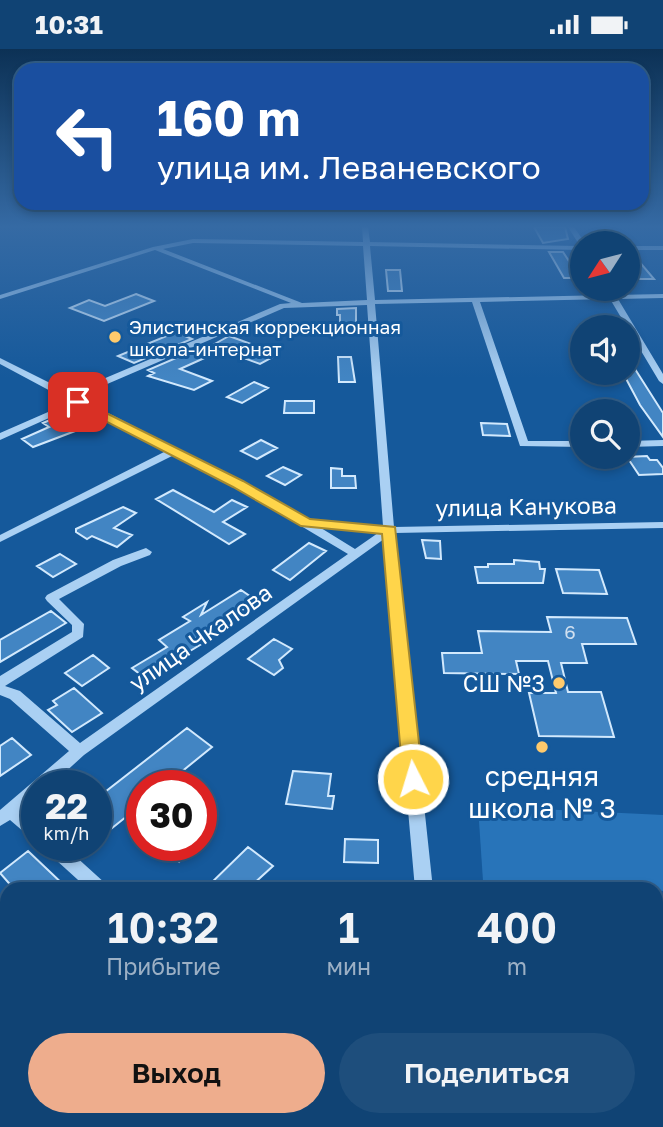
<!DOCTYPE html>
<html lang="ru">
<head>
<meta charset="utf-8">
<style>
	:root { --surface:#104374; --page:#1e4e7c; --text:#f1f3f6; --muted:#9cb0c5; --line:#305c86; --accent:#eead8d }
	body { margin:0; font-family:"Golos Text",sans-serif; background:var(--page); color:var(--text); height:100vh; display:flex; flex-direction:column; font-size:26px; white-space:nowrap }
	* { box-sizing:border-box; margin:0 }
	p { font-size:23px; color:var(--muted) }
	.icon { flex:none; width:38px; height:38px; fill:none; stroke:currentColor; stroke-width:2; stroke-linecap:round; stroke-linejoin:round }
	.map { position:relative; flex:1; overflow:hidden }
	.drawer { position:absolute; left:0px; top:833px; width:663px; height:245px; display:flex; flex-direction:column; background:var(--surface); border-radius:21px 21px 0 0; box-shadow:0 4px 10px #0003,0 0 0 2px var(--line) }
	.drawer>* { flex:none }
	.top-card { position:absolute; left:14px; top:14px; width:635px; height:147px; border-radius:21px; box-shadow:0 4px 10px #0003,0 0 0 2px var(--line); background:#1a4fa0; color:#fff; overflow:hidden }
	.needle { width:46px; rotate:234deg }
	.buttons { position:absolute; left:570px; top:182px; display:grid; gap:14px }
	.buttons a { display:grid; place-items:center; width:70px; height:70px; border-radius:50%; background:var(--surface); box-shadow:0 4px 10px #0003,0 0 0 2px var(--line); font-size:35px }
	.speed { position:absolute; left:21px; top:721px; display:flex; gap:14px; font-size:35px; font-weight:700; text-align:center }
	.speed>* { display:grid; place-content:center; width:91px; height:91px; border-radius:50%; background:var(--surface); box-shadow:0 4px 10px #0003,0 0 0 2px var(--line); line-height:1 }
	.speed small { font-size:18px; font-weight:400 }
	.speed .limit { border:10px solid #d22; background:#fff; color:#111 }
	.pin { position:absolute; display:grid; place-items:center; width:60px; height:60px; color:#fff; margin:-30px; border-radius:14px; box-shadow:0 4px 10px #0006 }
	.me { position:absolute; width:77px; margin:-38px; rotate:355deg; stroke-linejoin:round; filter:drop-shadow(0 0 5px #0008) }
	.turn { display:flex; align-items:center; gap:24px; height:147px; padding:0 28px; font-size:32px }
	.turn .icon { width:91px; height:91px; stroke-width:2.5 }
	.turn b { display:block; font-size:49px; line-height:60px }
	.eta { display:flex; justify-content:space-evenly; align-items:center; height:119px; text-align:center }
	.eta b { font-size:42px; font-weight:600; line-height:49px }
	.action { display:flex; gap:14px; margin-top:auto; padding:14px 28px }
	.action a { flex:1; height:80px; border-radius:42px; background:var(--accent); color:#111; font-size:28px; font-weight:600; line-height:80px; text-align:center }
	.action a+a { background:var(--page); color:var(--text) }
	.status { display:flex; justify-content:space-between; align-items:center; height:49px; padding:0 35px; background:var(--surface); direction:ltr }
	.status svg { height:19px; fill:currentColor }
	.map>svg:first-child { display:block }
	.green { fill:#2874b9 }
	.building { fill:#4285c3; stroke:#d2e9fd; stroke-width:2 }
	.lines { fill:none; stroke-linecap:round; stroke-linejoin:round }
	.minor { fill:#aad0f3; fill-rule:evenodd }
	.route { fill:#ffd54a; stroke:#a68a30; stroke-width:2 }
	.poi-dot { fill:#ffca6c; stroke:#15599b; stroke-width:2.5 }
	.labels { text-anchor:middle; dominant-baseline:central; stroke-width:6; stroke-linejoin:round; paint-order:stroke }
	.far-poi-label { font-size:19px; fill:#fff; stroke:#15599b; text-anchor:start }
	.number-label { font-size:19px; fill:#d0e0f0 }
	.street-label { font-size:23px; fill:#fff; stroke:#15599b }
	.poi-label { font-size:23px; fill:#fff; stroke:#15599b; text-anchor:end }
	.near-poi-label { font-size:28px; fill:#fff; stroke:#15599b }
</style>
</head>
<body>
<div class="status"><b>10:31</b><svg viewBox="0 0 49 12"><path d="M0 12V9h3v3zM5 12V6h3v6zM10 12V3h3v9zM15 12V0h3v12zM26 1h20v11H26zM47 4h2v5h-2z"/></svg></div>
<div class="map">
<svg width="663" height="1078" viewBox="0 0 663 1078">
	<rect width="100%" height="100%" fill="#15599b"/>
	<path class="green" d="M478,757L663,766V842L483,832Z"/>
	<path class="building" d="M534,178H565L568,190L543,194Z
		M549,203H563L580,229H564Z
		M628,204H632L654,230H638L628,218Z
		M386,221H400L402,242H388Z
		M136,245L154,252L104,272L70,259L89,251L105,257Z
		M356,259V284H340V266H337V260Z
		M176,283L192,290L134,314L118,307Z
		M229,287L254,296L248,298L273,308L260,315L211,297Z
		M206,296L220,302L180,320L212,332L194,341L148,327L154,324L148,321Z
		M338,308H351L355,333H339Z
		M628,309L663,364V388L640,356L623,324H628Z
		M254,333L268,339L242,354L227,348Z
		M285,352H314V364H284Z
		M68,363L91,376L33,398L22,390L49,378L43,374Z
		M481,374L507,375L510,387L483,386Z
		M261,391L277,399L257,410L241,402Z
		M647,407L650,411H657L663,419V425L639,426L627,408Z
		M283,418L301,426L285,436L267,427Z
		M331,419L342,420V427H355L356,439H331Z
		M173,441L214,463L232,451L247,458L223,473L245,485L229,495L156,450Z
		M123,458L136,464L114,479L132,486L117,498L92,487L87,490L76,483V480Z
		M422,491L440,492L441,510L426,509Z
		M309,494L326,502L290,531L273,521Z
		M60,505L76,515L53,528L37,517Z
		M514,511L539,513L540,520H545L543,534H478L475,518H488V515H514Z
		M556,520L599,521L607,545L563,544Z
		M241,541L257,552L193,591L200,596L145,629L132,619L167,598L159,591L190,572L183,568L207,553L201,566Z
		M51,562L66,574L0,613V591Z
		M547,568L627,569L636,595H582L587,614H561L568,643H601L614,688L539,687L529,644H556L548,612H516L519,625L444,624L442,604H482L478,582L551,583Z
		M274,590L292,600L279,611L283,619L274,626L248,610Z
		M93,606L109,619L82,637L65,624Z
		M74,639L102,664L72,683L48,661L57,656L53,652Z
		M187,679L212,698L164,737H142V755L96,792V750Z
		M12,689L31,706L0,727V697Z
		M293,722L331,725L328,747H334L332,760L286,755Z
		M345,790L378,791V814L344,813Z
		M158,796H196L179,813Z
		M248,798L273,817L248,840H205Z
		M28,802L68,840H14L0,824Z"/>
	<g class="lines">
		<path class="minor" d="M362,178H368L370,193L580,197L568,178H574L585,194H583V201L370,197L375,251L608,246L605,242L609,240L615,246L663,245V249L618,250L663,325V335L659,332L610,250L480,253L528,392H583V398L520,397L472,253L375,255L394,478L663,473V479L395,484L433,840H415L384,490L84,706L50,737H37V748L21,761L37,774V791L31,789L10,771L0,777V761L69,702L10,650L0,646V627L72,583V576L47,552L45,549L47,546L113,511L146,499L152,503L150,506L121,517L59,550L84,575L83,588L5,637L20,642L80,694L348,505L234,437L174,406L0,493V486L166,402L78,356L0,391V384L71,353L0,315V309L70,344L280,255L291,254L155,201L0,250V246L153,198L193,190L363,193ZM193,194L363,197L367,251L302,254L163,200ZM367,256L383,477L308,472L242,433L77,348L284,259ZM321,479L378,484L355,500Z
			M628,197H663V201H628Z
			M663,391V397L628,398V392Z
			M43,796H63L106,835L109,840H88L45,801Z
			M295,1071H319L317,1078H293Z"/>
	</g>
	<linearGradient id="sky" x2="0" y2="1"><stop stop-color="#0c3155"/><stop offset="0.54" stop-color="#356aa4"/><stop offset="1" stop-color="#356aa4" stop-opacity="0"/></linearGradient>
	<rect width="663" height="329" fill="url(#sky)"/>
	<path class="route" d="M78,350L243,432L310,470L395,478L423,730L420,735L413,738L406,735L403,730L382,485L301,477L233,438L74,356V351Z"/>
	<g class="poi-dot">
		<circle cx="115" cy="288" r="7"/>
		<circle cx="559" cy="634" r="7"/>
		<circle cx="542" cy="698" r="7"/>
	</g>
	<g class="labels">
		<g class="far-poi-label">
			<text x="129" y="277">Элистинская коррекционная<tspan x="129" dy="22">школа-интернат</tspan></text>
		</g>
		<g class="number-label">
			<text x="570" y="582">6</text>
		</g>
		<g class="street-label">
			<text transform="translate(526 457) rotate(-1)">улица Канукова</text>
			<text transform="translate(200 588) rotate(-35)">улица Чкалова</text>
		</g>
		<g class="poi-label">
			<text x="545" y="634">СШ №3</text>
		</g>
		<g class="near-poi-label">
			<text x="542" y="726">средняя<tspan x="542" dy="32">школа № 3</tspan></text>
		</g>
	</g>
</svg>
<div class="buttons">
<a><svg class="needle" viewBox="-14 -14 28 28"><path d="M0-13l5 13h-10z" fill="#e53935"/><path d="M0 13l5-13h-10z" fill="#9cb0c5"/></svg></a>
<a><svg class="icon" aria-label="sound" viewBox="0 0 24 24"><path d="M4 9h4l5-4v14l-5-4H4zM17 9q2 3 0 6"/></svg></a>
<a><svg class="icon" aria-label="search" viewBox="0 0 24 24"><circle cx="10" cy="10" r="6"/><path d="M15 15l6 6"/></svg></a>
</div>
<div class="speed"><div>22<small>km/h</small></div><div class="limit">30</div></div>
<div class="pin" style="left:78px;top:353px;background:#d93025"><svg class="icon" aria-label="arrive" viewBox="0 0 24 24"><path d="M6 21V4h12l-3 4 3 4H6"/></svg></div>
<svg class="me" style="left:413px;top:730px" viewBox="-20 -20 40 40"><circle r="17" fill="#ffd54a" stroke="#fff" stroke-width="3"/><path d="M0-11L8 9 0 5-8 9z" fill="#fff"/></svg>
<div class="top-card">
<div class="turn"><svg class="icon" aria-label="left" viewBox="0 0 24 24"><path d="M17 20v-9H6M10 6l-5 5 5 5"/></svg><div><b>160 m</b>улица им. Леваневского</div></div>
</div>
<section class="drawer">
<div class="eta">
<div><b>10:32</b><p>Прибытие</p></div>
<div><b>1</b><p>мин</p></div>
<div><b>400</b><p>m</p></div>
</div>
<div class="action"><a>Выход</a><a>Поделиться</a></div>
</section>
</div>
</body>
</html>
